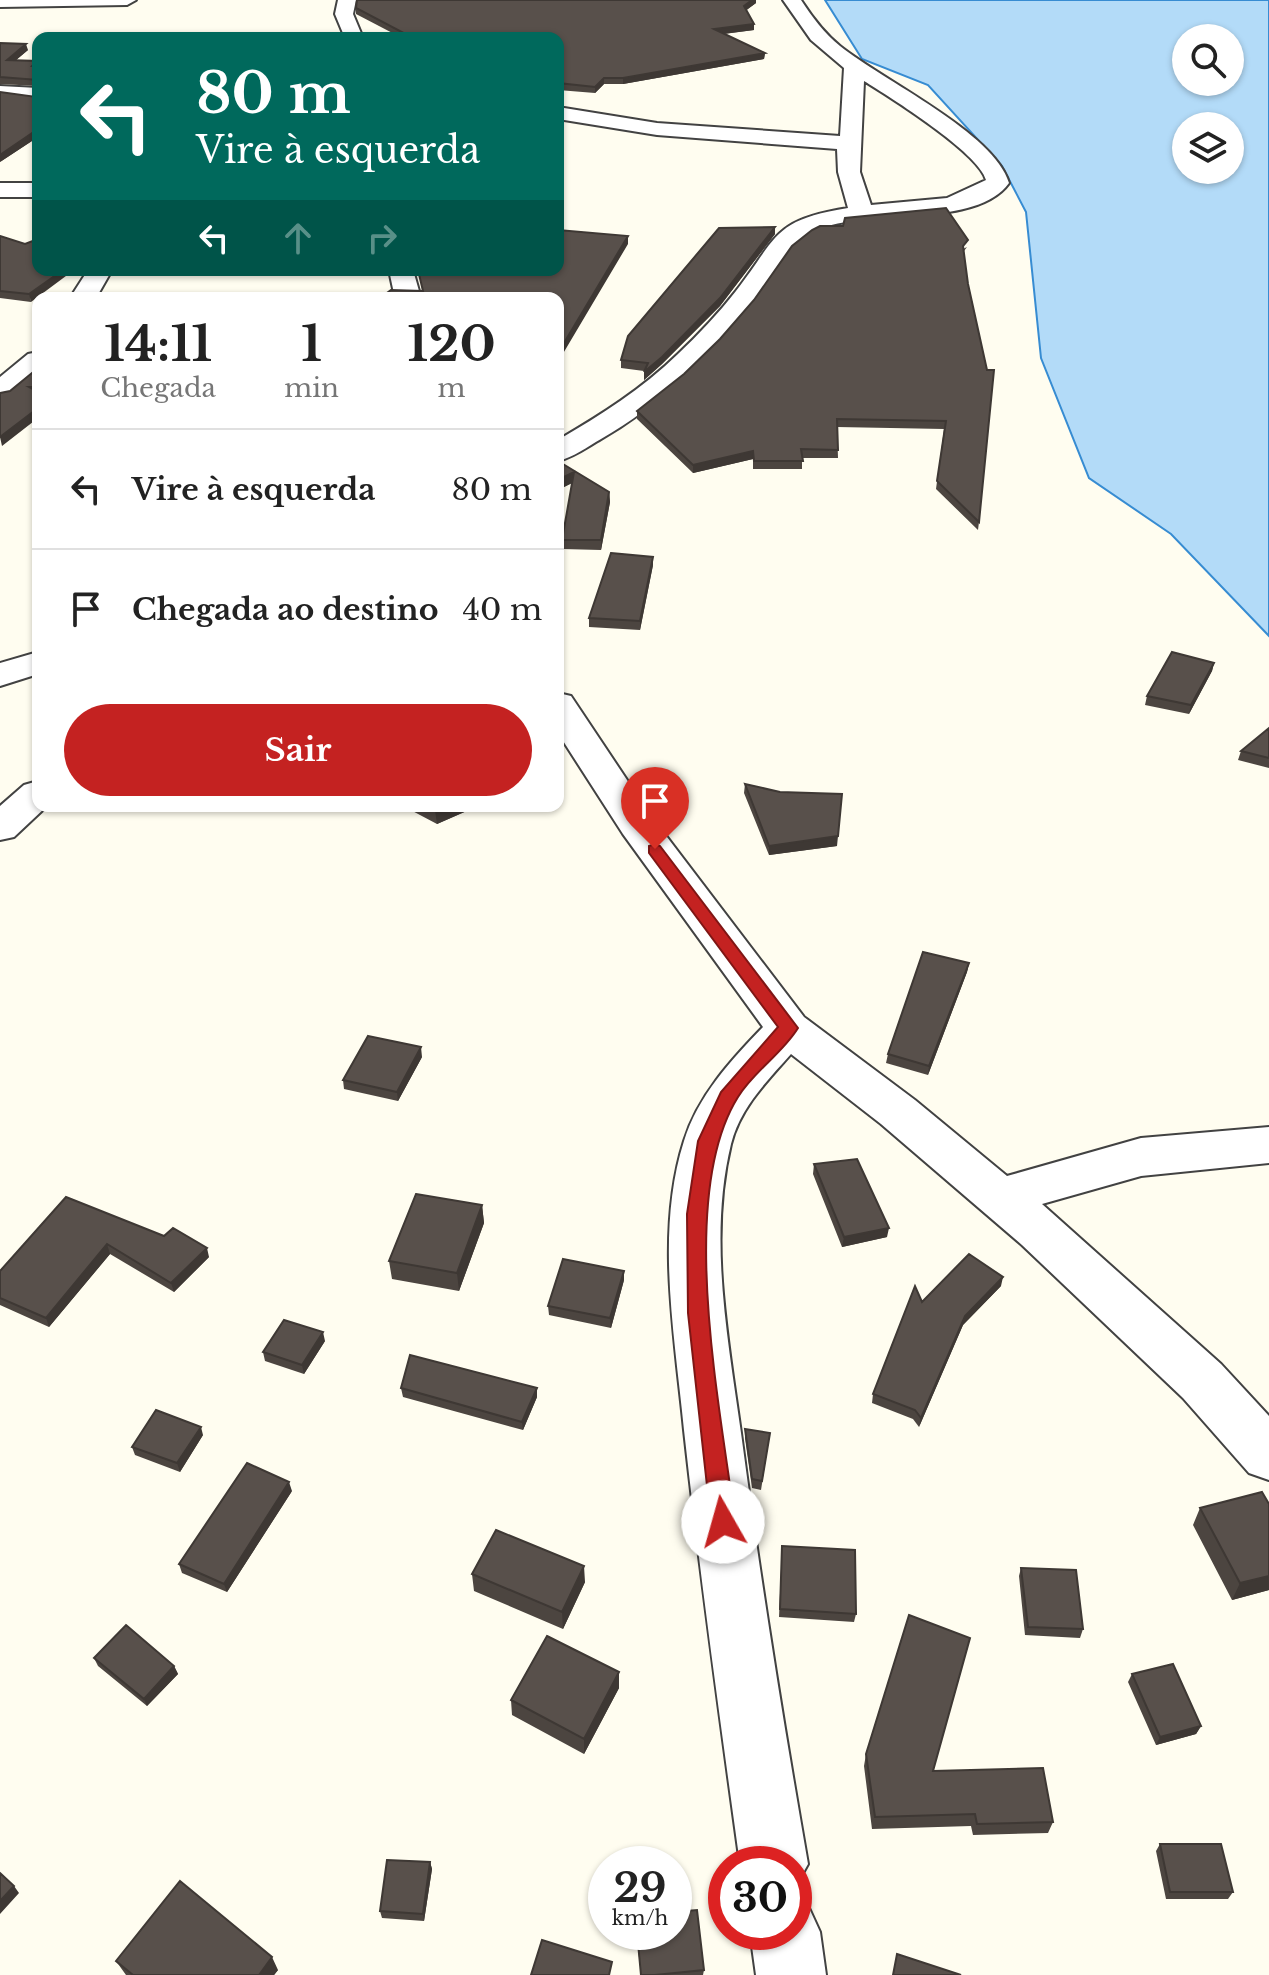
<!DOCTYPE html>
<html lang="pt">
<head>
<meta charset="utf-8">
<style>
	:root { --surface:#fff; --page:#f2f2f2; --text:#222; --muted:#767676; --line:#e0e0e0; --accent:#c42221 }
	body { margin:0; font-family:"Libre Baskerville",serif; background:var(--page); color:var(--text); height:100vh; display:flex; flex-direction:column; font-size:30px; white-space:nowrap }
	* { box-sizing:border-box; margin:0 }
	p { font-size:26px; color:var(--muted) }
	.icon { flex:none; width:44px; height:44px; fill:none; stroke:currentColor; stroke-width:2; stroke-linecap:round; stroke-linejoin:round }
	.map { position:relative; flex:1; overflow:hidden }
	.drawer { position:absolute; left:32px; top:292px; width:532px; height:520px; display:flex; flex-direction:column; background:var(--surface); border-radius:16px; box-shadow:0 2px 6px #0004 }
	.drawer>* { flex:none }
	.top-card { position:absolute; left:32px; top:32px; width:532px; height:244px; border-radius:16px; box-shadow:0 2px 6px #0004; background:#00695c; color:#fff; overflow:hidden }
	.controls { position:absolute; left:1172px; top:24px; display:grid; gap:16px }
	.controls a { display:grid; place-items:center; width:72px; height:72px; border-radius:50%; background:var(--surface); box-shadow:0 2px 6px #0004; font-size:40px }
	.speed { position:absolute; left:588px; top:1846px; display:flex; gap:16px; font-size:40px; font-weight:700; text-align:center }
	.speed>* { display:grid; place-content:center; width:104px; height:104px; border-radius:50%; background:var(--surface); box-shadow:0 2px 6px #0004; line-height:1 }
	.speed small { font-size:20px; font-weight:400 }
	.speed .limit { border:12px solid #d22; background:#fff; color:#111 }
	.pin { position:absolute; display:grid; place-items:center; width:68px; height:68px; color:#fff; margin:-82px -34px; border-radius:50% 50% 50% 0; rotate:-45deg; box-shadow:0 0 8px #0007 }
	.pin .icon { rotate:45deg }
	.me { position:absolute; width:88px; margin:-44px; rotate:353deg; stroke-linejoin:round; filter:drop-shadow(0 0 6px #0008) }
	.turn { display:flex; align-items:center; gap:28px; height:168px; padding:0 32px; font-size:36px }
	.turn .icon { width:104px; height:104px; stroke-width:2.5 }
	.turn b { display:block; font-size:56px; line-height:68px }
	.lanes { display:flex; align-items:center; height:76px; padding:0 32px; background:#0003; justify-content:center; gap:40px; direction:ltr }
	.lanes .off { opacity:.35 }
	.eta { display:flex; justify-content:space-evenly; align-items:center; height:136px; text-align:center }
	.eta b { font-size:48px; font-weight:700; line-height:56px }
	.button { display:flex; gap:16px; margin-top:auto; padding:16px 32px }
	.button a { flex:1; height:92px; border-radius:48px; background:var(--accent); color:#fff; font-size:32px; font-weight:700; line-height:92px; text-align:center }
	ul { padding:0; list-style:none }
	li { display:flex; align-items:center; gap:24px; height:120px; padding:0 32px; border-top:2px solid var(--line) }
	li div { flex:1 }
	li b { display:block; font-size:30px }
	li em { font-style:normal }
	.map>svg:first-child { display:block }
	.water { fill:#b3dbf8; stroke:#378cd2; stroke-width:2; fill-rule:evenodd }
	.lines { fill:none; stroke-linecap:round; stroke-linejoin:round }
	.minor-casing { stroke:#424242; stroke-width:4 }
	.minor { fill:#fff; fill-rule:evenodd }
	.wall { fill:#4c4540 }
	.shaded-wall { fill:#3e3834 }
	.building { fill:#58504b; stroke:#3e3834; stroke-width:2 }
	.route { fill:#c42221; stroke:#7f1615; stroke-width:2 }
</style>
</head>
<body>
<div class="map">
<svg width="1269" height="1975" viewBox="0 0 1269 1975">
	<rect width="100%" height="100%" fill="#fffdf0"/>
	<path class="water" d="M825,0H1269V636L1171,534L1089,478L1041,358L1026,212L1002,166L928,85L862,59ZM1186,38H1230V82H1186ZM1186,126H1230V170H1186Z"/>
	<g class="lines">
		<g class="minor-casing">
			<path id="minor" d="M0,0H136L127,5L0,7Z
				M338,0H356L353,14L363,38H345L335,14Z
				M783,0H801C812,17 824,33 840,46C882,80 995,133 1009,183C977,228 871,209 823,228C784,244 775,275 751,306C708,359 660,405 601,439C587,447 574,457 558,461V440C601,415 642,389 678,354C698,335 718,314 736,291C778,237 772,220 848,208L838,172L837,149L657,135L558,119V107L657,123L840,136L844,68L811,40ZM864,81C890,97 979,153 986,180L947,198L871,205L860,172Z
				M0,86L38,88V100L0,98Z
				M0,183H38V197H0Z
				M88,270H112L96,298H70Z
				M389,270H413L421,298H395Z
				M38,352V374L10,397L0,399V377L28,354Z
				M38,652V674L0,686V663Z
				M558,693L571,696L651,816L804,1017L915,1100L1007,1176L1141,1138L1269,1127V1163L1141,1176L1042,1204L1221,1364L1269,1416V1480L1249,1473L1183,1398L1022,1245L881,1124L791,1054C767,1081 740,1108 731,1144C708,1238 728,1339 741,1433C760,1577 783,1721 808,1864L794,1889V1864H740C720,1720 700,1575 684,1430C675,1337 655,1232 684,1141C698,1096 731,1060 763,1027L623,834L558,733Z
				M38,781V806H47L14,837L0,840V806L24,785Z
				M794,1901L809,1908L820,1932L826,1975H756L750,1932H794Z"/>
		</g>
		<use href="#minor" class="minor"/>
	</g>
	<path class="wall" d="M756,3L746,10L754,30L724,34L765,53L764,59L623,84H604L595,93L558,90V38H402L356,14V8Z
		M0,43L28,50L16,60L38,64V137L0,162L36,97L38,86L0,84Z
		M775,227V234L720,306L662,364L644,380V371L621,368V360Z
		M0,236L25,244L31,302L0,298Z
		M967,247L964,251L979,522L978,530L936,489L944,429L837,427L838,458H802V469H753V459L693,473L637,419V411Z
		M558,461L609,492L610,502L601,550L562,549V540L572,483L558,490Z
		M653,565L640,630L589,627V618Z
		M1214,663L1212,671L1189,714L1145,705L1147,696Z
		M1269,728V768L1238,760L1241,751Z
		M745,784L837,846L769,855L744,793Z
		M403,806H478L437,824Z
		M969,963L967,972L928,1075L886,1063L888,1054Z
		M422,1057L398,1101L344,1089L343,1080Z
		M814,1164L887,1237L842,1247L813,1174Z
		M66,1197L209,1257L174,1292L110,1254L49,1327L0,1305V1271Z
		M482,1205L484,1223L459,1291L392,1279L389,1261Z
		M624,1280L611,1328L549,1315L548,1306Z
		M1001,1286L963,1325L919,1427L913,1419L872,1403L873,1394L922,1302Z
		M325,1341L304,1374L265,1361L263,1352Z
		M401,1388L537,1397L523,1430L403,1397Z
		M745,1429L770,1433L761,1490L752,1488L745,1438Z
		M203,1435L180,1472L135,1455L132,1447Z
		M292,1491L227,1592L182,1573L179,1564Z
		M1269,1504V1590L1232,1600L1193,1525L1200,1508Z
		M782,1546L856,1614L854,1622L779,1617Z
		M1021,1568L1083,1629L1080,1638L1025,1635L1019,1576Z
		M472,1574L585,1582L563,1629L474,1591Z
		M94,1658L174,1666L178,1674L147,1706L98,1666Z
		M619,1672V1688L584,1754L512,1715L511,1700Z
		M1132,1674L1201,1726L1196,1734L1156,1745L1128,1682Z
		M866,1754L933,1771L1053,1822L1048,1833L973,1835L971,1826L872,1829L864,1766Z
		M1160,1844L1233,1892L1228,1899H1166L1156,1851Z
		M430,1862L432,1869L424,1921L382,1918L380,1911Z
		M636,1932H674L704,1970L703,1975H641Z
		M116,1961L278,1970L274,1975H126Z"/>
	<path class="shaded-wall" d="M752,0H756V3L744,12V6Z
		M754,24V30L714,35V29Z
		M26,44L28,50L9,66L7,60Z
		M765,53L764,59L623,84V78Z
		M604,78V84L595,93V87Z
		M38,129V137L0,162V155Z
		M775,227V234L720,306L662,364L644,380V372Z
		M628,236V244L558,362V353Z
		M63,270H74L31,302L29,294Z
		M38,408V418L2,446L0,437Z
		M753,451V459L693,473V465Z
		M574,472V482L558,490V480Z
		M609,492L610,502L601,550V540Z
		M653,557V565L640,630V621Z
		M1214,663L1212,671L1189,714L1191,705Z
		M444,806H478L437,824L435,810Z
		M838,836L837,846L769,855V846Z
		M969,963L967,972L928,1075L929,1066Z
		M421,1047L422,1057L398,1101L397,1092Z
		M482,1205L484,1223L459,1291L457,1273Z
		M889,1228L887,1237L842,1247L844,1237Z
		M107,1244L110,1254L49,1327L46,1318Z
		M207,1248L209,1257L174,1292L171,1283Z
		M624,1271V1280L611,1328L610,1318Z
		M1003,1277L1001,1286L963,1325L919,1427L921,1418L965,1316Z
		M323,1332L325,1341L304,1374L302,1365Z
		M537,1388V1397L523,1430L522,1422Z
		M201,1427L203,1435L180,1472L177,1463Z
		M289,1482L292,1491L227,1592L224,1584Z
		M584,1566L585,1582L563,1629L562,1612Z
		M1269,1576V1590L1232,1600L1240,1583Z
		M174,1666L178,1674L147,1706L144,1699Z
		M619,1672V1688L584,1754V1739Z
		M1201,1726L1196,1734L1156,1745L1160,1737Z
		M430,1862L432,1869L424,1921L423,1914Z
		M14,1886L19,1893L0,1914V1901Z
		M272,1957L278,1970L274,1975H259Z"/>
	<path class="building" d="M357,0H752L744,6L754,24L714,29L765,53L623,78H604L595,87L558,83V38H413L356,8Z
		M0,43L26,44L7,60L37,61L32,66L38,67V80L0,77Z
		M38,85V129L0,155V92L36,97Z
		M946,208L968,240L963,246L968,284L987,370H994L979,522L937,481L946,421L837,419L838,450L801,449L803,461H754L753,451L693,465L637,411L684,374L720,339L754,300L792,246L812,230L820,226H843L845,218Z
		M775,227L720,298L662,357L644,372L648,363L621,360L628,336L719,228Z
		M558,230L628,236L558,353V298H380L391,290L423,291L418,270H558Z
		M0,236L25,244L38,239V270H63L29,294L0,291Z
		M38,368V387H29L38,392V408L0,437V393L10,391Z
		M558,461L609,492L601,540H562L574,472L558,480Z
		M611,553L653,557L640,621L589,618Z
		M1172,652L1214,663L1191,705L1147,696Z
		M1269,728V758L1241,751Z
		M745,784L780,792L842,794L838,836L769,846Z
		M428,806H444L435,810Z
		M923,952L969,963L929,1066L888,1054Z
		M368,1036L421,1047L397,1092L343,1080Z
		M857,1159L889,1228L844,1237L814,1164Z
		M416,1194L482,1205L457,1273L389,1261Z
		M66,1197L164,1236L173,1228L207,1248L171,1283L107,1244L46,1318L0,1298V1271Z
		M969,1254L1003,1277L965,1316L921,1418L915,1410L873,1394L915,1286L922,1302Z
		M563,1259L624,1271L610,1318L548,1306Z
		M284,1320L323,1332L302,1365L263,1352Z
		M410,1355L537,1388L522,1422L401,1388Z
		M156,1410L201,1427L177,1463L132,1447Z
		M745,1429L770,1433L762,1481L752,1479Z
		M247,1463L289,1482L224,1584L179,1564Z
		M1262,1492L1269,1504V1576L1240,1583L1200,1508Z
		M496,1530L584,1566L562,1612L472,1574Z
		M782,1546L855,1550L856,1614L780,1609Z
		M1021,1568L1076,1570L1083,1629L1028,1627Z
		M909,1615L970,1638L933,1771L1043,1768L1053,1822L977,1824L975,1814L875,1817L866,1754Z
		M126,1625L174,1666L144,1699L94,1658Z
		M547,1636L619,1672L584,1739L511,1700Z
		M1173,1664L1201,1726L1160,1737L1132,1674Z
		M1160,1844H1221L1233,1892H1170Z
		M387,1860L430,1862L423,1914L380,1911Z
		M0,1873L14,1886L0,1901Z
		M180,1881L272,1957L259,1975H133L116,1961Z
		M697,1910L704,1970L655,1975H641L637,1932H674V1912Z
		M542,1940L612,1962L609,1975H531Z
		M897,1954L961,1975H893Z"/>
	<path class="route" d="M655,844L660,846L798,1028C782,1054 754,1071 738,1097C676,1196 721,1409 735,1522L731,1529L723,1533L714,1529L711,1522L688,1313L687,1214L698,1141L721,1092L778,1027L649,853V846Z"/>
</svg>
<div class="controls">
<a><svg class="icon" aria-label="search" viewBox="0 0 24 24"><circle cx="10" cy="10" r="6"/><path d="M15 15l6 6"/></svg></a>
<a><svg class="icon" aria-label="layers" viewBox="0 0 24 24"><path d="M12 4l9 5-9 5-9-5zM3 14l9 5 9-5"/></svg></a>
</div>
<div class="speed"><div>29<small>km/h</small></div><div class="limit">30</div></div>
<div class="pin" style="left:655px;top:849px;background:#d93025"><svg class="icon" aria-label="arrive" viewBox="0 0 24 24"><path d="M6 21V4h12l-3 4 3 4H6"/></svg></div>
<svg class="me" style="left:723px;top:1522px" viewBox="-20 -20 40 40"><circle r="19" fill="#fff"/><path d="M0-13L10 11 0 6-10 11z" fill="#c42221"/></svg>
<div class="top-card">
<div class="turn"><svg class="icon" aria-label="left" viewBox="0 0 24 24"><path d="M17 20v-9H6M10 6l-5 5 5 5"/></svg><div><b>80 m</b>Vire à esquerda</div></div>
<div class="lanes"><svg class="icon" aria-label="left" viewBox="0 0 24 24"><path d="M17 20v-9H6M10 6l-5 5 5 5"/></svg><svg class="icon off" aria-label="ahead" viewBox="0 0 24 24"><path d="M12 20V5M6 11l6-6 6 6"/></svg><svg class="icon off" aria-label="right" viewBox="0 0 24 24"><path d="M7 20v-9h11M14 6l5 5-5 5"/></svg></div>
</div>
<section class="drawer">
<div class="eta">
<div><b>14:11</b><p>Chegada</p></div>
<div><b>1</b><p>min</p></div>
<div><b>120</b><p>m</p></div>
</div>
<ul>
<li><svg class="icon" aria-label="left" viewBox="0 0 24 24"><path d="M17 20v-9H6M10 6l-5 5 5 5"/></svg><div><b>Vire à esquerda</b></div><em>80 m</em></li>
<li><svg class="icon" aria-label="arrive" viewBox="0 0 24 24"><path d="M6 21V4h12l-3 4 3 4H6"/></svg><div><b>Chegada ao destino</b></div><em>40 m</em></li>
</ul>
<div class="button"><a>Sair</a></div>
</section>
</div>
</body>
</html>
